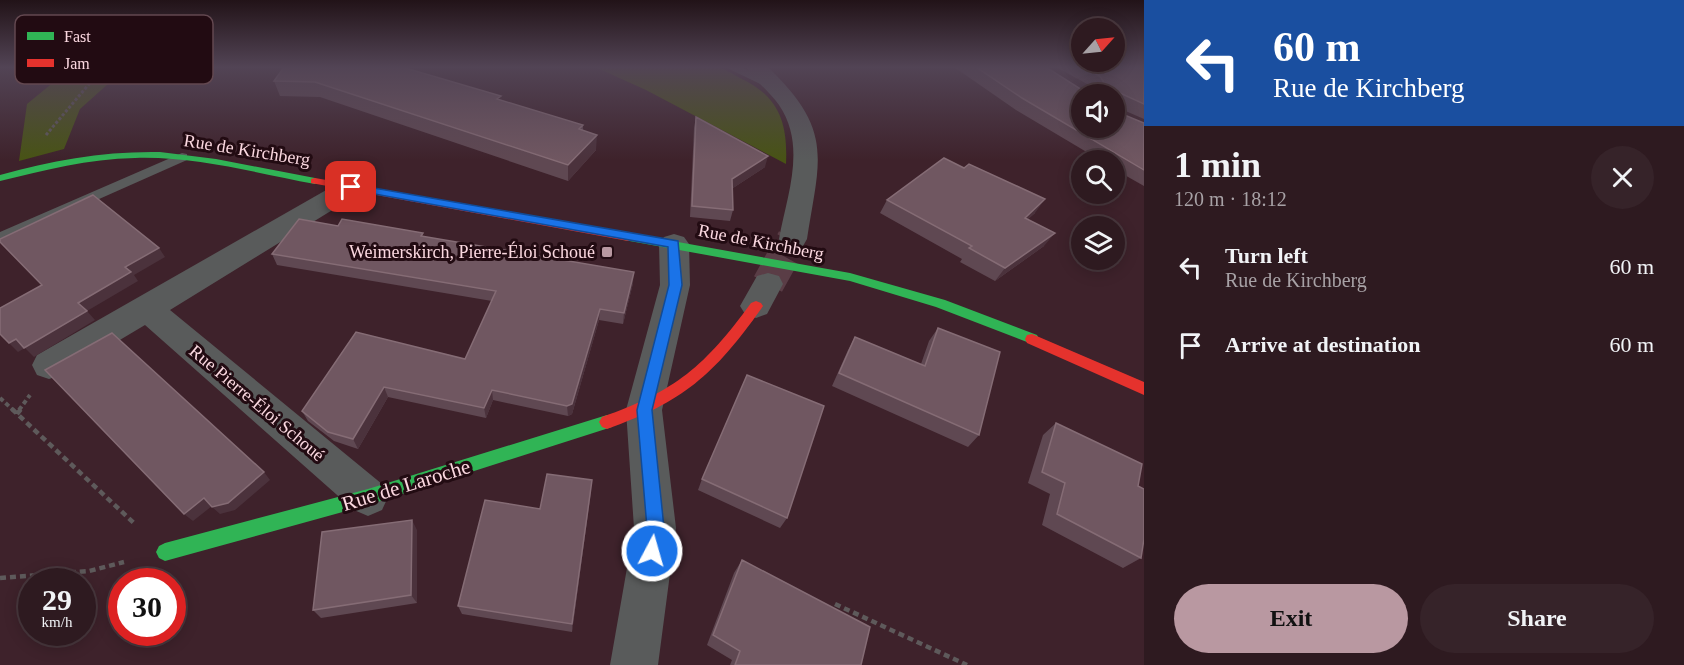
<!DOCTYPE html>
<html lang="en">
<head>
<meta charset="utf-8">
<style>
	:root { --surface:#2e1a20; --page:#362329; --text:#f1f3f6; --muted:#a7a1a5; --line:#49383e; --accent:#b998a1 }
	body { margin:0; font-family:"Times New Roman",serif; background:var(--page); color:var(--text); height:100vh; display:flex; flex-direction:column; font-size:22px; white-space:nowrap }
	* { box-sizing:border-box; margin:0 }
	p { font-size:20px; color:var(--muted) }
	.icon { flex:none; width:33px; height:33px; fill:none; stroke:currentColor; stroke-width:2; stroke-linecap:round; stroke-linejoin:round }
	.map { position:relative; flex:1; overflow:hidden }
	.sheet { display:flex; flex-direction:column; background:var(--surface); width:540px }
	.sheet>* { flex:none }
	.guide { background:#1a4fa0; color:#fff; overflow:hidden }
	.needle { width:39px; rotate:63deg }
	.tools { position:absolute; left:1071px; top:18px; display:grid; gap:12px }
	.tools a { display:grid; place-items:center; width:54px; height:54px; border-radius:50%; background:var(--surface); box-shadow:0 3px 15px #0003,0 0 0 2px var(--line); font-size:30px }
	.speed { position:absolute; left:18px; top:568px; display:flex; gap:12px; font-size:30px; font-weight:700; text-align:center }
	.speed>* { display:grid; place-content:center; width:78px; height:78px; border-radius:50%; background:var(--surface); box-shadow:0 3px 15px #0003,0 0 0 2px var(--line); line-height:1 }
	.speed small { font-size:15px; font-weight:400 }
	.speed .limit { border:9px solid #d22; background:#fff; color:#111 }
	.pin { position:absolute; display:grid; place-items:center; width:51px; height:51px; color:#fff; margin:-26px; border-radius:12px; box-shadow:0 3px 9px #0006 }
	.me { position:absolute; width:66px; margin:-33px; rotate:6deg; stroke-linejoin:round; filter:drop-shadow(0 0 4px #0008) }
	.turn { display:flex; align-items:center; gap:21px; height:126px; padding:0 30px; font-size:27px }
	.turn .icon { width:78px; height:78px; stroke-width:2.5 }
	.turn b { display:block; font-size:42px; line-height:51px }
	.round { display:grid; place-items:center; flex:none; width:63px; height:63px; border-radius:32px; background:var(--page) }
	.head { display:flex; align-items:center; justify-content:space-between; height:102px; padding:0 30px }
	h1 { font-size:36px; font-weight:800; line-height:45px }
	.cta { display:flex; gap:12px; margin-top:auto; padding:12px 30px }
	.cta a { flex:1; height:69px; border-radius:36px; background:var(--accent); color:#111; font-size:24px; font-weight:800; line-height:69px; text-align:center }
	.cta a+a { background:var(--page); color:var(--text) }
	ul { padding:0; list-style:none }
	li { display:flex; align-items:center; gap:18px; height:78px; padding:0 30px }
	li div { flex:1 }
	li b { display:block; font-size:22px }
	li em { font-style:normal }
	main { display:flex; flex:1; min-height:0 }
	.map>svg:first-child { display:block }
	.green { fill:#485315 }
	.lines { fill:none; stroke-linecap:round; stroke-linejoin:round }
	.street-tunnel { stroke:#5a3d46; stroke-width:32; stroke-dasharray:32 16; stroke-linecap:butt }
	.path-far2 { stroke:#5e5a5b; stroke-width:3; stroke-dasharray:3 2; stroke-linecap:butt }
	.path-far1 { stroke:#5e5a5b; stroke-width:4; stroke-dasharray:4.5 3; stroke-linecap:butt }
	.path { stroke:#5e5a5b; stroke-width:4.5; stroke-dasharray:6 4; stroke-linecap:butt }
	.lane { fill:#595b5b; fill-rule:evenodd }
	.street { fill:#595b5b; fill-rule:evenodd }
	.fast { fill:#30b455; fill-rule:evenodd }
	.jam { fill:#e5322d; fill-rule:evenodd }
	.wall { fill:#5f4852 }
	.shaded-wall { fill:#4b323c }
	.building { fill:#705761; stroke:#856c75; stroke-width:1.5; fill-rule:evenodd }
	.route { fill:#1a73e8; stroke:#114b97; stroke-width:1.5 }
	.poi-dot { fill:#b998a1; stroke:#220b12; stroke-width:2 }
	.labels { text-anchor:middle; dominant-baseline:central; stroke-width:6; stroke-linejoin:round; paint-order:stroke }
	.street-label { font-size:18px; fill:#fbd8e0; stroke:#220b12 }
	.poi-label { font-size:18px; fill:#fbd8e0; stroke:#220b12; text-anchor:end }
	.near-street-label { font-size:21px; fill:#fbd8e0; stroke:#220b12 }
	.key { fill:#220b12; stroke:#634850; stroke-width:1.5 }
	.key-label { font-size:16px; fill:#fbd8e0 }
</style>
</head>
<body>
<main>
<div class="map">
<svg width="1144" height="665" viewBox="0 0 1144 665">
	<rect width="100%" height="100%" fill="#3e222b"/>
	<path class="green" d="M72,67H127L80,109L64,149L19,161L27,104Z
		M595,67C634,67 676,63 715,67C724,68 733,74 740,78C779,96 788,123 786,164L646,90Z"/>
	<g class="lines">
		<path class="street-tunnel" d="M768,284L793,239"/>
		<path class="path-far2" d="M46,135L95,77L108,67"/>
		<path class="path-far1" d="M0,398L13,410
			M19,410L30,395"/>
		<path class="path" d="M12,409L136,525
			M17,414L21,409
			M0,578L89,571L124,562
			M835,604L967,665"/>
		<path class="lane" d="M725,67H741L781,86L771,89Z
			M182,153L187,154V160L0,243V232Z"/>
		<path class="street" d="M746,67H768L772,71C834,132 819,161 807,239L803,246L793,249L783,246L779,239C787,195 807,146 779,105C769,91 755,81 746,67Z
			M351,179L360,181L364,187L360,193L170,310L382,484L388,497L382,510L368,516L354,510L145,325L61,375L49,379L37,375L32,365L37,355L342,181Z
			M674,234L684,237L689,244L690,285L662,410L676,528L658,665H610L634,528L626,410L660,285L659,244L664,237Z
			M768,273L779,276L783,284L767,314L756,318L745,314L740,306L757,276Z"/>
		<path class="fast" d="M160,152L216,159L315,178L320,181L315,184C256,173 195,156 135,158C88,159 45,170 0,181V175C53,160 105,151 160,152Z
			M628,233L850,273L945,300L1037,335L1039,339L1037,343L1032,344L936,307L850,281L624,240L622,237L624,234Z
			M607,415L612,417L615,422L612,427L368,505L165,561L159,558L156,552L159,546L165,543L368,489Z"/>
		<path class="jam" d="M315,178L628,233L634,237L628,241L311,183V179Z
			M756,301L761,303L763,306L761,309C714,375 683,402 607,429L602,427L599,422L602,417C676,391 705,366 751,303Z
			M1032,334L1144,382V395L1027,343L1025,339L1027,335Z"/>
	</g>
	<path class="wall" d="M284,67L501,100L583,125V130L596,150L568,181L320,97L280,96L274,81Z
		M954,67H1046L1082,90H1088L1091,86L1056,67L1144,68V119L1121,109L1122,114L1144,123V186L1114,169V160H1100L1016,110Z
		M696,117L765,167L733,188V210L730,221L690,217L694,128Z
		M887,200L1035,213L1028,219L1044,246L995,281L960,262L962,259L880,213Z
		M338,226L424,237L633,283L623,324L599,320L572,414L568,416L493,400L486,418L388,397L358,449L334,441L308,421L302,411L465,359L492,301L277,265L272,254Z
		M938,328L979,435L968,447L832,386L848,350L855,337L921,364L929,341Z
		M1056,423L1138,486L1141,558L1123,568L1042,525L1050,494L1028,483L1043,435Z
		M702,479L787,518L780,528L698,490Z
		M591,491L572,632L462,614L458,606L540,509Z
		M417,530V603L321,618L313,610Z
		M742,560L861,665H730L732,660L707,645L734,573Z"/>
	<path class="shaded-wall" d="M597,135L596,150L568,181V165Z
		M768,156L765,167L730,190L732,179Z
		M1045,199L1035,213L1015,231L1025,218Z
		M1055,233L1044,246L995,281L1005,268Z
		M159,248L165,257L134,275L138,281L87,311L95,320L34,357L25,348L18,352L9,343L78,303L125,267Z
		M634,272L633,283L623,324L624,313Z
		M600,309L599,320L572,414L568,416L567,406Z
		M384,387L388,397L358,449L353,439Z
		M492,390L493,400L486,418L484,408Z
		M264,472L270,480L235,510L220,514L212,507Z
		M592,480L591,491L572,632V624Z
		M204,498L212,506L193,521L184,514Z
		M412,520L417,530V603L411,595Z"/>
	<path class="building" d="M284,67H402L501,96L497,99L583,125L579,129L597,135L568,165L315,82L274,81Z
		M976,67H1046L1082,90L1091,91L1092,85L1104,83L1100,76L1083,67L1144,68V104L1120,93L1122,114L1144,123V170L1022,98ZM1082,94H1114V128H1082Z
		M696,117L768,156L732,179L733,210L692,206Z
		M944,158L964,168L969,164L1045,199L1025,218L1055,233L1005,268L969,248L972,246L887,200Z
		M93,195L159,248L125,267L131,272L78,303L87,311L24,348L16,339L9,343L0,334V308L42,285L0,242V239Z
		M299,219L338,226L342,219L423,233L421,236L634,272L624,313L600,309L572,404L567,406L492,390L484,408L384,387L353,439L328,432L302,411L356,332L465,359L496,291L272,254Z
		M938,328L1000,352L979,435L839,373L855,337L925,366Z
		M112,333L264,472L228,503L212,507L204,498L184,514L45,370Z
		M747,375L824,406L787,518L702,479Z
		M1056,423L1142,464L1138,486L1144,489V539L1141,558L1057,514L1065,483L1042,472Z
		M547,474L592,480L572,624L458,606L485,500L540,509Z
		M412,520L411,595L313,610L322,532Z
		M742,560L870,627L861,665H735L740,651L713,635Z"/>
	<linearGradient id="sky" x2="0" y2="1"><stop stop-color="#221318"/><stop offset="0.42" stop-color="#524455"/><stop offset="1" stop-color="#524455" stop-opacity="0"/></linearGradient>
	<rect width="1144" height="160" fill="url(#sky)"/>
	<path class="route" d="M351,184L678,241L682,285L652,410L664,528L658,557L652,560L645,557L643,551L647,528L637,410L669,285L668,247L347,189L346,187Z"/>
	<rect class="poi-dot" x="601" y="246" width="12" height="12" rx="3"/>
	<g class="labels">
		<g class="street-label">
			<text transform="translate(247 150) rotate(9)">Rue de Kirchberg</text>
			<text transform="translate(761 242) rotate(11)">Rue de Kirchberg</text>
			<text transform="translate(257 403) rotate(40)">Rue Pierre-Éloi Schoué</text>
		</g>
		<g class="poi-label">
			<text x="595" y="252">Weimerskirch, Pierre-Éloi Schoué</text>
		</g>
		<g class="near-street-label">
			<text transform="translate(406 485) rotate(-17)">Rue de Laroche</text>
		</g>
	</g>
	<rect x="15" y="15" width="198" height="69" rx="9" class="key"/>
	<rect x="27" y="32" width="27" height="8" fill="#30b455"/>
	<rect x="27" y="59" width="27" height="8" fill="#e5322d"/>
	<g class="key-label">
		<text x="64" y="42">Fast</text>
		<text x="64" y="69">Jam</text>
	</g>
</svg>
<div class="tools">
<a><svg class="needle" viewBox="-14 -14 28 28"><path d="M0-13l5 13h-10z" fill="#e53935"/><path d="M0 13l5-13h-10z" fill="#a7a1a5"/></svg></a>
<a><svg class="icon" aria-label="sound" viewBox="0 0 24 24"><path d="M4 9h4l5-4v14l-5-4H4zM17 9q2 3 0 6"/></svg></a>
<a><svg class="icon" aria-label="search" viewBox="0 0 24 24"><circle cx="10" cy="10" r="6"/><path d="M15 15l6 6"/></svg></a>
<a><svg class="icon" aria-label="layers" viewBox="0 0 24 24"><path d="M12 4l9 5-9 5-9-5zM3 14l9 5 9-5"/></svg></a>
</div>
<div class="speed"><div>29<small>km/h</small></div><div class="limit">30</div></div>
<div class="pin" style="left:351px;top:187px;background:#d93025"><svg class="icon" aria-label="arrive" viewBox="0 0 24 24"><path d="M6 21V4h12l-3 4 3 4H6"/></svg></div>
<svg class="me" style="left:652px;top:551px" viewBox="-20 -20 40 40"><circle r="17" fill="#1a73e8" stroke="#fff" stroke-width="3"/><path d="M0-11L8 9 0 5-8 9z" fill="#fff"/></svg>
</div>
<section class="sheet">
<div class="guide">
<div class="turn"><svg class="icon" aria-label="left" viewBox="0 0 24 24"><path d="M17 20v-9H6M10 6l-5 5 5 5"/></svg><div><b>60 m</b>Rue de Kirchberg</div></div>
</div>
<div class="head"><div><h1>1 min</h1><p>120 m · 18:12</p></div><a class="round"><svg class="icon" aria-label="close" viewBox="0 0 24 24"><path d="M6 6l12 12M18 6L6 18"/></svg></a></div>
<ul>
<li><svg class="icon" aria-label="left" viewBox="0 0 24 24"><path d="M17 20v-9H6M10 6l-5 5 5 5"/></svg><div><b>Turn left</b><p>Rue de Kirchberg</p></div><em>60 m</em></li>
<li><svg class="icon" aria-label="arrive" viewBox="0 0 24 24"><path d="M6 21V4h12l-3 4 3 4H6"/></svg><div><b>Arrive at destination</b></div><em>60 m</em></li>
</ul>
<div class="cta"><a>Exit</a><a>Share</a></div>
</section>
</main>
</body>
</html>
